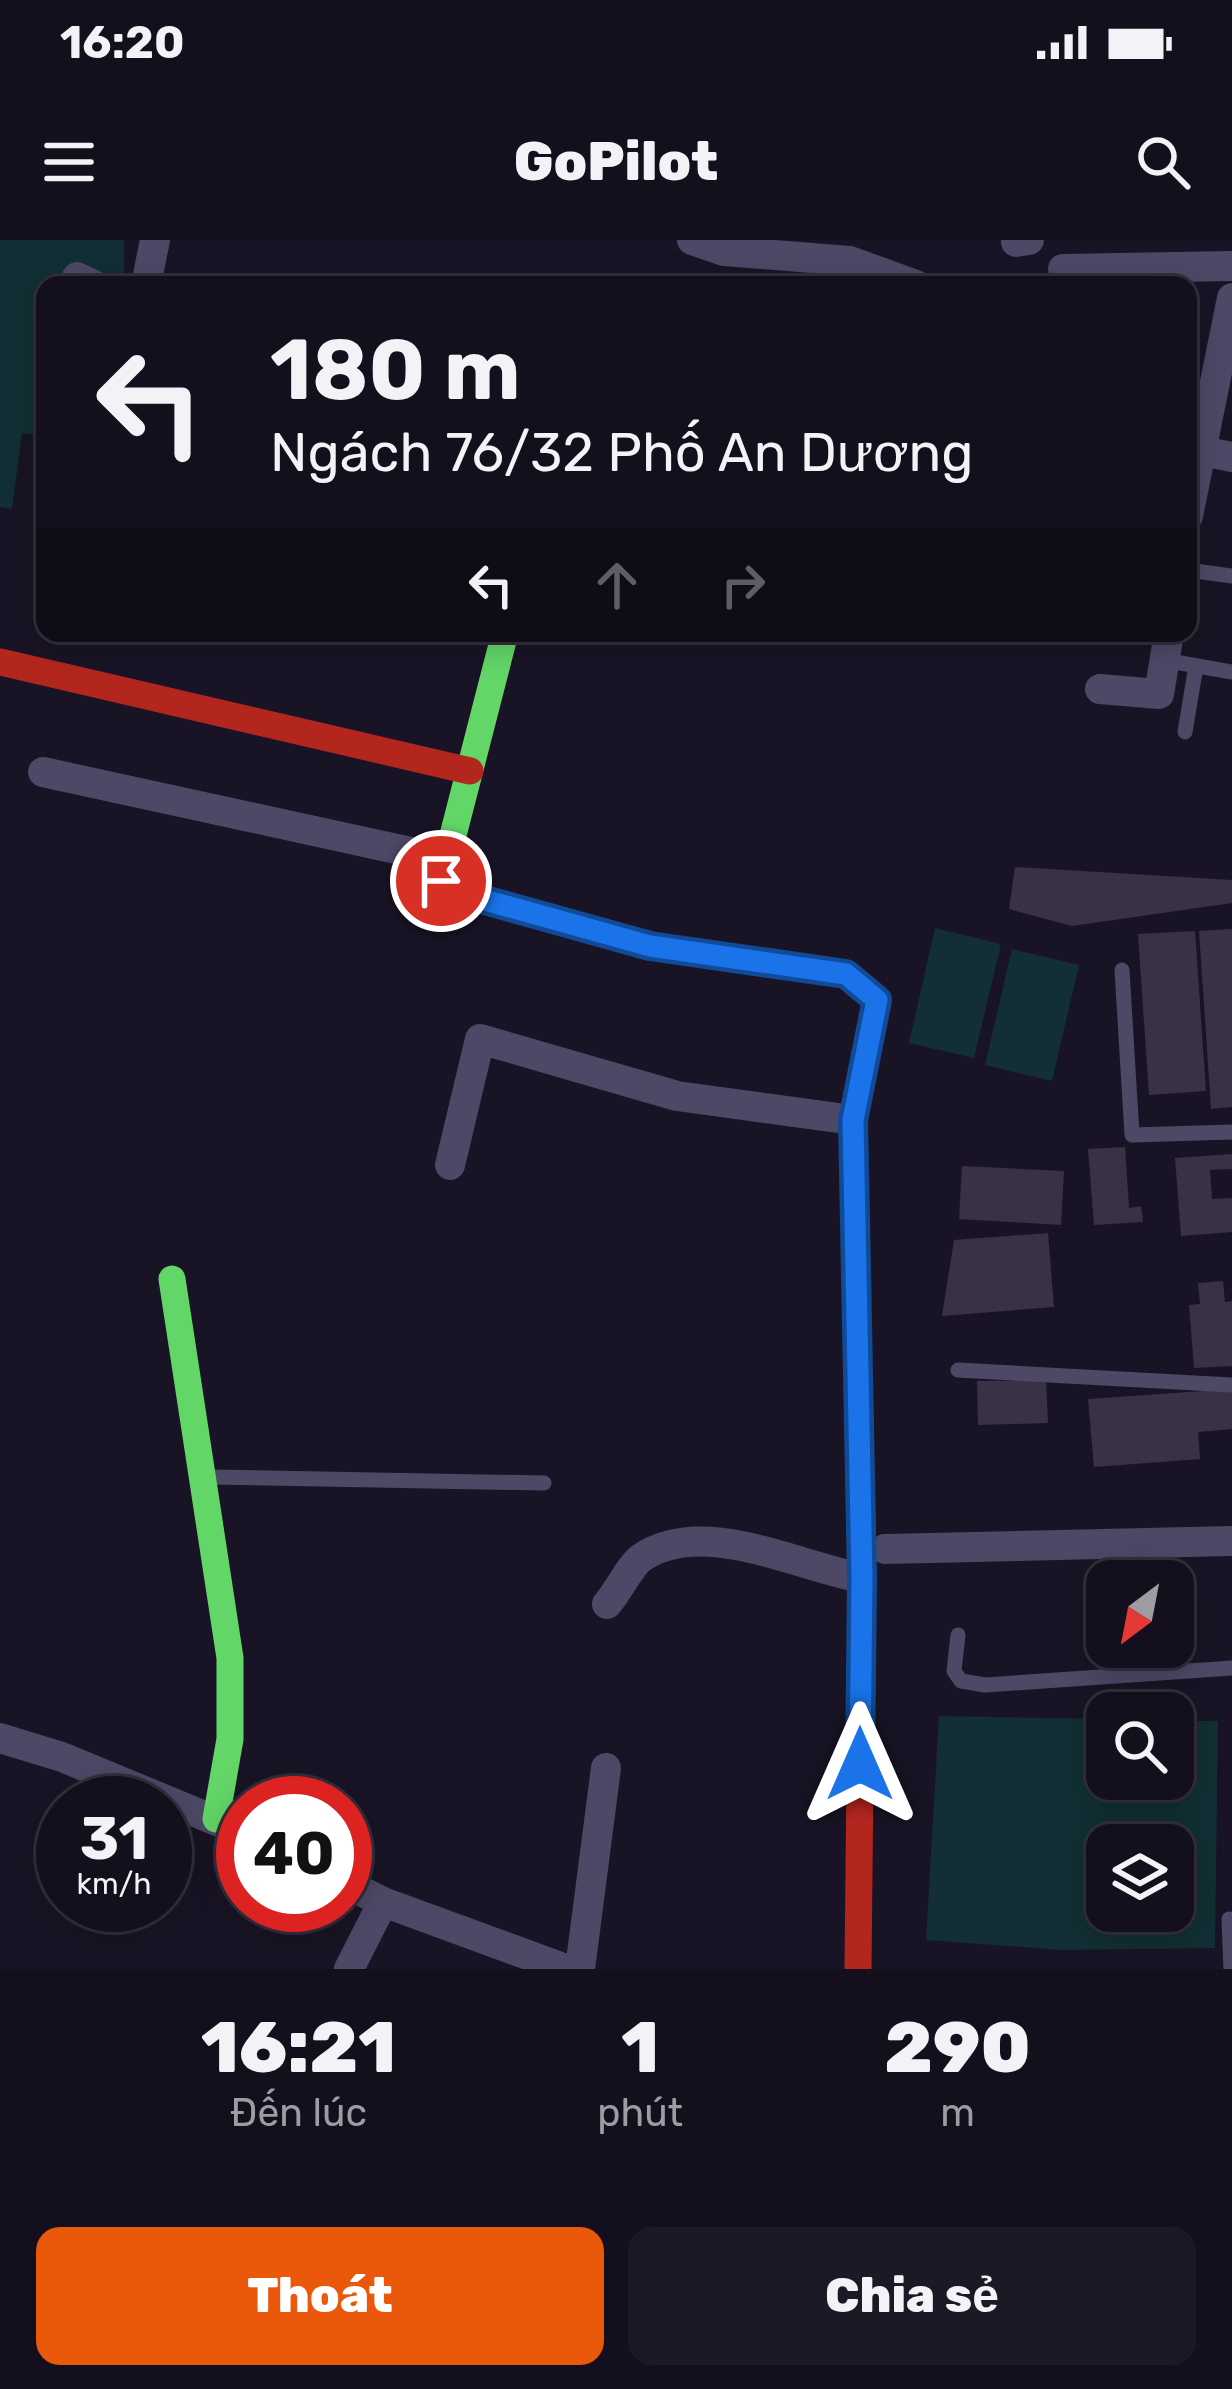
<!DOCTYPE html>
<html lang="vi">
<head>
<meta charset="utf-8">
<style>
	:root { --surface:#130f1c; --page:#1c1825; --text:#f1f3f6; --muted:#9d9ca3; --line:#322f3b; --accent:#ea580c }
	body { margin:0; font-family:Rubik,sans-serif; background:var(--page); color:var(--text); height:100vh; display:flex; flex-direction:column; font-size:45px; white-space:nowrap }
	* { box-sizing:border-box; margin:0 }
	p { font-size:39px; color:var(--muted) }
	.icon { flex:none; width:66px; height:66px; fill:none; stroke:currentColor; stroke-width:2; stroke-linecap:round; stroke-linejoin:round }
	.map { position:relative; height:1729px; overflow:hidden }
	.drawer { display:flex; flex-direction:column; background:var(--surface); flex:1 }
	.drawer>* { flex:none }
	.guide { position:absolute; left:36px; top:36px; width:1161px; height:366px; border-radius:24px; box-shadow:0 6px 30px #0003,0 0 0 3px var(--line); background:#130f1c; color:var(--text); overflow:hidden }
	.needle { width:78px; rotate:212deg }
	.buttons { position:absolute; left:1086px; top:1320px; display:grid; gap:24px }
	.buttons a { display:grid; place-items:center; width:108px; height:108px; border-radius:24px; background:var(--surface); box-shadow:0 6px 30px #0003,0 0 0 3px var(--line); font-size:60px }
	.speed { position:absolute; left:36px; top:1536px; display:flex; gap:24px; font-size:60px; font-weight:700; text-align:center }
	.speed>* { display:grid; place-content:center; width:156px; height:156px; border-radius:50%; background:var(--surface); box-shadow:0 6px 30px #0003,0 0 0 3px var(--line); line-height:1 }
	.speed small { font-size:30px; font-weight:400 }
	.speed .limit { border:18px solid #d22; background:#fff; color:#111 }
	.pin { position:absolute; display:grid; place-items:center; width:102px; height:102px; color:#fff; margin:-51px; border:6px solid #fff; border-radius:50%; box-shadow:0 3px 12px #0007 }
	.me { position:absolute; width:132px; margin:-66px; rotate:0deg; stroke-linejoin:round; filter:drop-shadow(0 0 9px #0008) }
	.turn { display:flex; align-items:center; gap:42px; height:252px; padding:0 36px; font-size:54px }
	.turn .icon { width:156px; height:156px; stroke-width:2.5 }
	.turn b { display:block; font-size:84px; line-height:102px }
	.lanes { display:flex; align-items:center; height:114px; padding:0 36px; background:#0003; justify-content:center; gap:60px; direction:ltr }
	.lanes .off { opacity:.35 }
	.eta { display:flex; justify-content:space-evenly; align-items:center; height:204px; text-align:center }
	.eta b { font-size:72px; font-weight:800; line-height:84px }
	.button { display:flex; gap:24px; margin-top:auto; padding:24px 36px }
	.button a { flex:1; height:138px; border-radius:24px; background:var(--accent); color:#fff; font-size:48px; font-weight:800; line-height:138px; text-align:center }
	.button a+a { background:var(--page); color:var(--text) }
	.status { display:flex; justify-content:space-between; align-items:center; height:84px; padding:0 60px; background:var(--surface); direction:ltr }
	.status svg { height:33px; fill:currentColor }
	header { display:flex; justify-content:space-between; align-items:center; height:156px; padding:0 36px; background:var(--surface); font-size:54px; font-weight:800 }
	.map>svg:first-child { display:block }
	.green { fill:#112f34; fill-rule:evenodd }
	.building { fill:#393246 }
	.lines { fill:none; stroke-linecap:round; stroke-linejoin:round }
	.lane { stroke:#4d4866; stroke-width:15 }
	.street { stroke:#4d4866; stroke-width:30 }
	.fast { stroke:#63d668; stroke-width:27 }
	.slow { stroke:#ff974d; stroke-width:27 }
	.jam { stroke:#b3261e; stroke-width:27 }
	.route-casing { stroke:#114b97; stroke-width:30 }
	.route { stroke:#1a73e8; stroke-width:21 }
</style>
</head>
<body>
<div class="status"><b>16:20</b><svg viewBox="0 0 49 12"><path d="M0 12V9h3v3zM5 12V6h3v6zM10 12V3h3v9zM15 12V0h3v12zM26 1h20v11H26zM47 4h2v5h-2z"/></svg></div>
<header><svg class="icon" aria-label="menu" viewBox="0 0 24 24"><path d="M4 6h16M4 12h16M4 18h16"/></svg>GoPilot<svg class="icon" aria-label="search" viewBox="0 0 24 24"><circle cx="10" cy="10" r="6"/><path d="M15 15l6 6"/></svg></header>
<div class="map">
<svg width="1232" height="1729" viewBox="0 0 1232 1729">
	<rect width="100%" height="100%" fill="#191425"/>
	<path class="green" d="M0,0H124V45H45V196L22,193L12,269L0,267Z
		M935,688L1001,704L974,818L909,803Z
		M1012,709L1079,725L1052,841L985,825Z
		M939,1476L1107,1479V1539H1173V1481H1218L1215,1708L1063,1710L926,1700ZM1107,1605H1173V1671H1107Z"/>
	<path class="building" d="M1015,627L1232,640V663L1072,686L1009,669Z
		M1232,689V867L1211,869L1199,691Z
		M1195,691L1206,851L1149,855L1138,694Z
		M1125,907L1129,968L1141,966L1143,982L1094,985L1088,909Z
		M1232,914V929L1210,930L1212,959L1232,958V992L1181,996L1175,918Z
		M962,926L1064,931L1061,985L959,979Z
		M1048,993L1054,1067L942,1076L954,1000Z
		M1223,1041L1225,1062L1232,1061V1126L1194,1128L1189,1065L1200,1064L1198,1043Z
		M1046,1140L1048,1183L978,1185L977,1141Z
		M1232,1149V1189L1198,1192L1200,1219L1094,1227L1088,1159Z"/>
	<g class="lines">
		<path class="lane" d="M1188,330L1232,336
			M1164,420L1232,432
			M1185,492L1196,426
			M1122,730L1132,895L1232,892
			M958,1130L1232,1145
			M211,1237L544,1243
			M958,1395L954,1431L961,1441L985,1445L1232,1428
			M1229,1679L1231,1729"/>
		<path class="street" d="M692,0L724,11L850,21L916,45
			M1016,2L1029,0
			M1063,29L1232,26
			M77,37L94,45
			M146,45L155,0
			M1188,208L1232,217
			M1188,276L1232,58
			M1100,449L1159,454L1169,393
			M43,532L447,620
			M450,925L480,799L677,856L853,880
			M885,1309L1232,1301
			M607,1364C617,1353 631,1325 641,1318C702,1276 796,1326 862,1338
			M0,1498L62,1517L243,1592
			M345,1643L383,1662L566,1729
			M349,1729L383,1662
			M580,1729L606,1528"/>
		<path class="fast" d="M505,393L441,642L456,652L650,706L763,722
			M172,1039L230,1418V1499L216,1579"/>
		<path class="slow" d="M763,722L846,734L877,760L853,880L858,1109"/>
		<path class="jam" d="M0,422L470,531
			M858,1109L862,1338L858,1729"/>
	</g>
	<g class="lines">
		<g class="route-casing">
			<path id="route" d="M441,641L456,652L650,706L846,734L877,760L853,880L862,1338L860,1524"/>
		</g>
		<use href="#route" class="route"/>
	</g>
</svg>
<div class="buttons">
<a><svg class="needle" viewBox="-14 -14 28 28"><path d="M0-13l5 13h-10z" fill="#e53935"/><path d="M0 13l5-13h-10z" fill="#9d9ca3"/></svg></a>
<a><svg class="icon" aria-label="search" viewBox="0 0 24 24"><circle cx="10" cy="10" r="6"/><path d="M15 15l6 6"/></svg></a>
<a><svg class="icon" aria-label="layers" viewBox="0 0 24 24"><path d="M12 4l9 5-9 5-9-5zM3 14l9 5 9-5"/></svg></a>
</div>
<div class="speed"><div>31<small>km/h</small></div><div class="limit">40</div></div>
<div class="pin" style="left:441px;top:641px;background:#d93025"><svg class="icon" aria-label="arrive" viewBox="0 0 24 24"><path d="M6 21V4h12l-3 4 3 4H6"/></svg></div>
<svg class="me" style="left:860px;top:1524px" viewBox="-20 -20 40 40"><path d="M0-17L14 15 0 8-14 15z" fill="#1a73e8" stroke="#fff" stroke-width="4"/></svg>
<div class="guide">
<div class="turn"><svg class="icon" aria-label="left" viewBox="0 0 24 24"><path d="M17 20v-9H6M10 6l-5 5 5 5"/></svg><div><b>180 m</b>Ngách 76/32 Phố An Dương</div></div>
<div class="lanes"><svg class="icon" aria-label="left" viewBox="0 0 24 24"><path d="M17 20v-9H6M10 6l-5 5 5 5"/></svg><svg class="icon off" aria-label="ahead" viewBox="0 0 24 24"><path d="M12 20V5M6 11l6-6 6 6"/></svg><svg class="icon off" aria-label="right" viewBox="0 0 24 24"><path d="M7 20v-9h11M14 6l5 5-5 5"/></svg></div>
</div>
</div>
<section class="drawer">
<div class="eta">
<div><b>16:21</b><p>Đến lúc</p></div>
<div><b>1</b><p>phút</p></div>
<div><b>290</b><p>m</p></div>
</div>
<div class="button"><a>Thoát</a><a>Chia sẻ</a></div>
</section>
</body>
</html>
